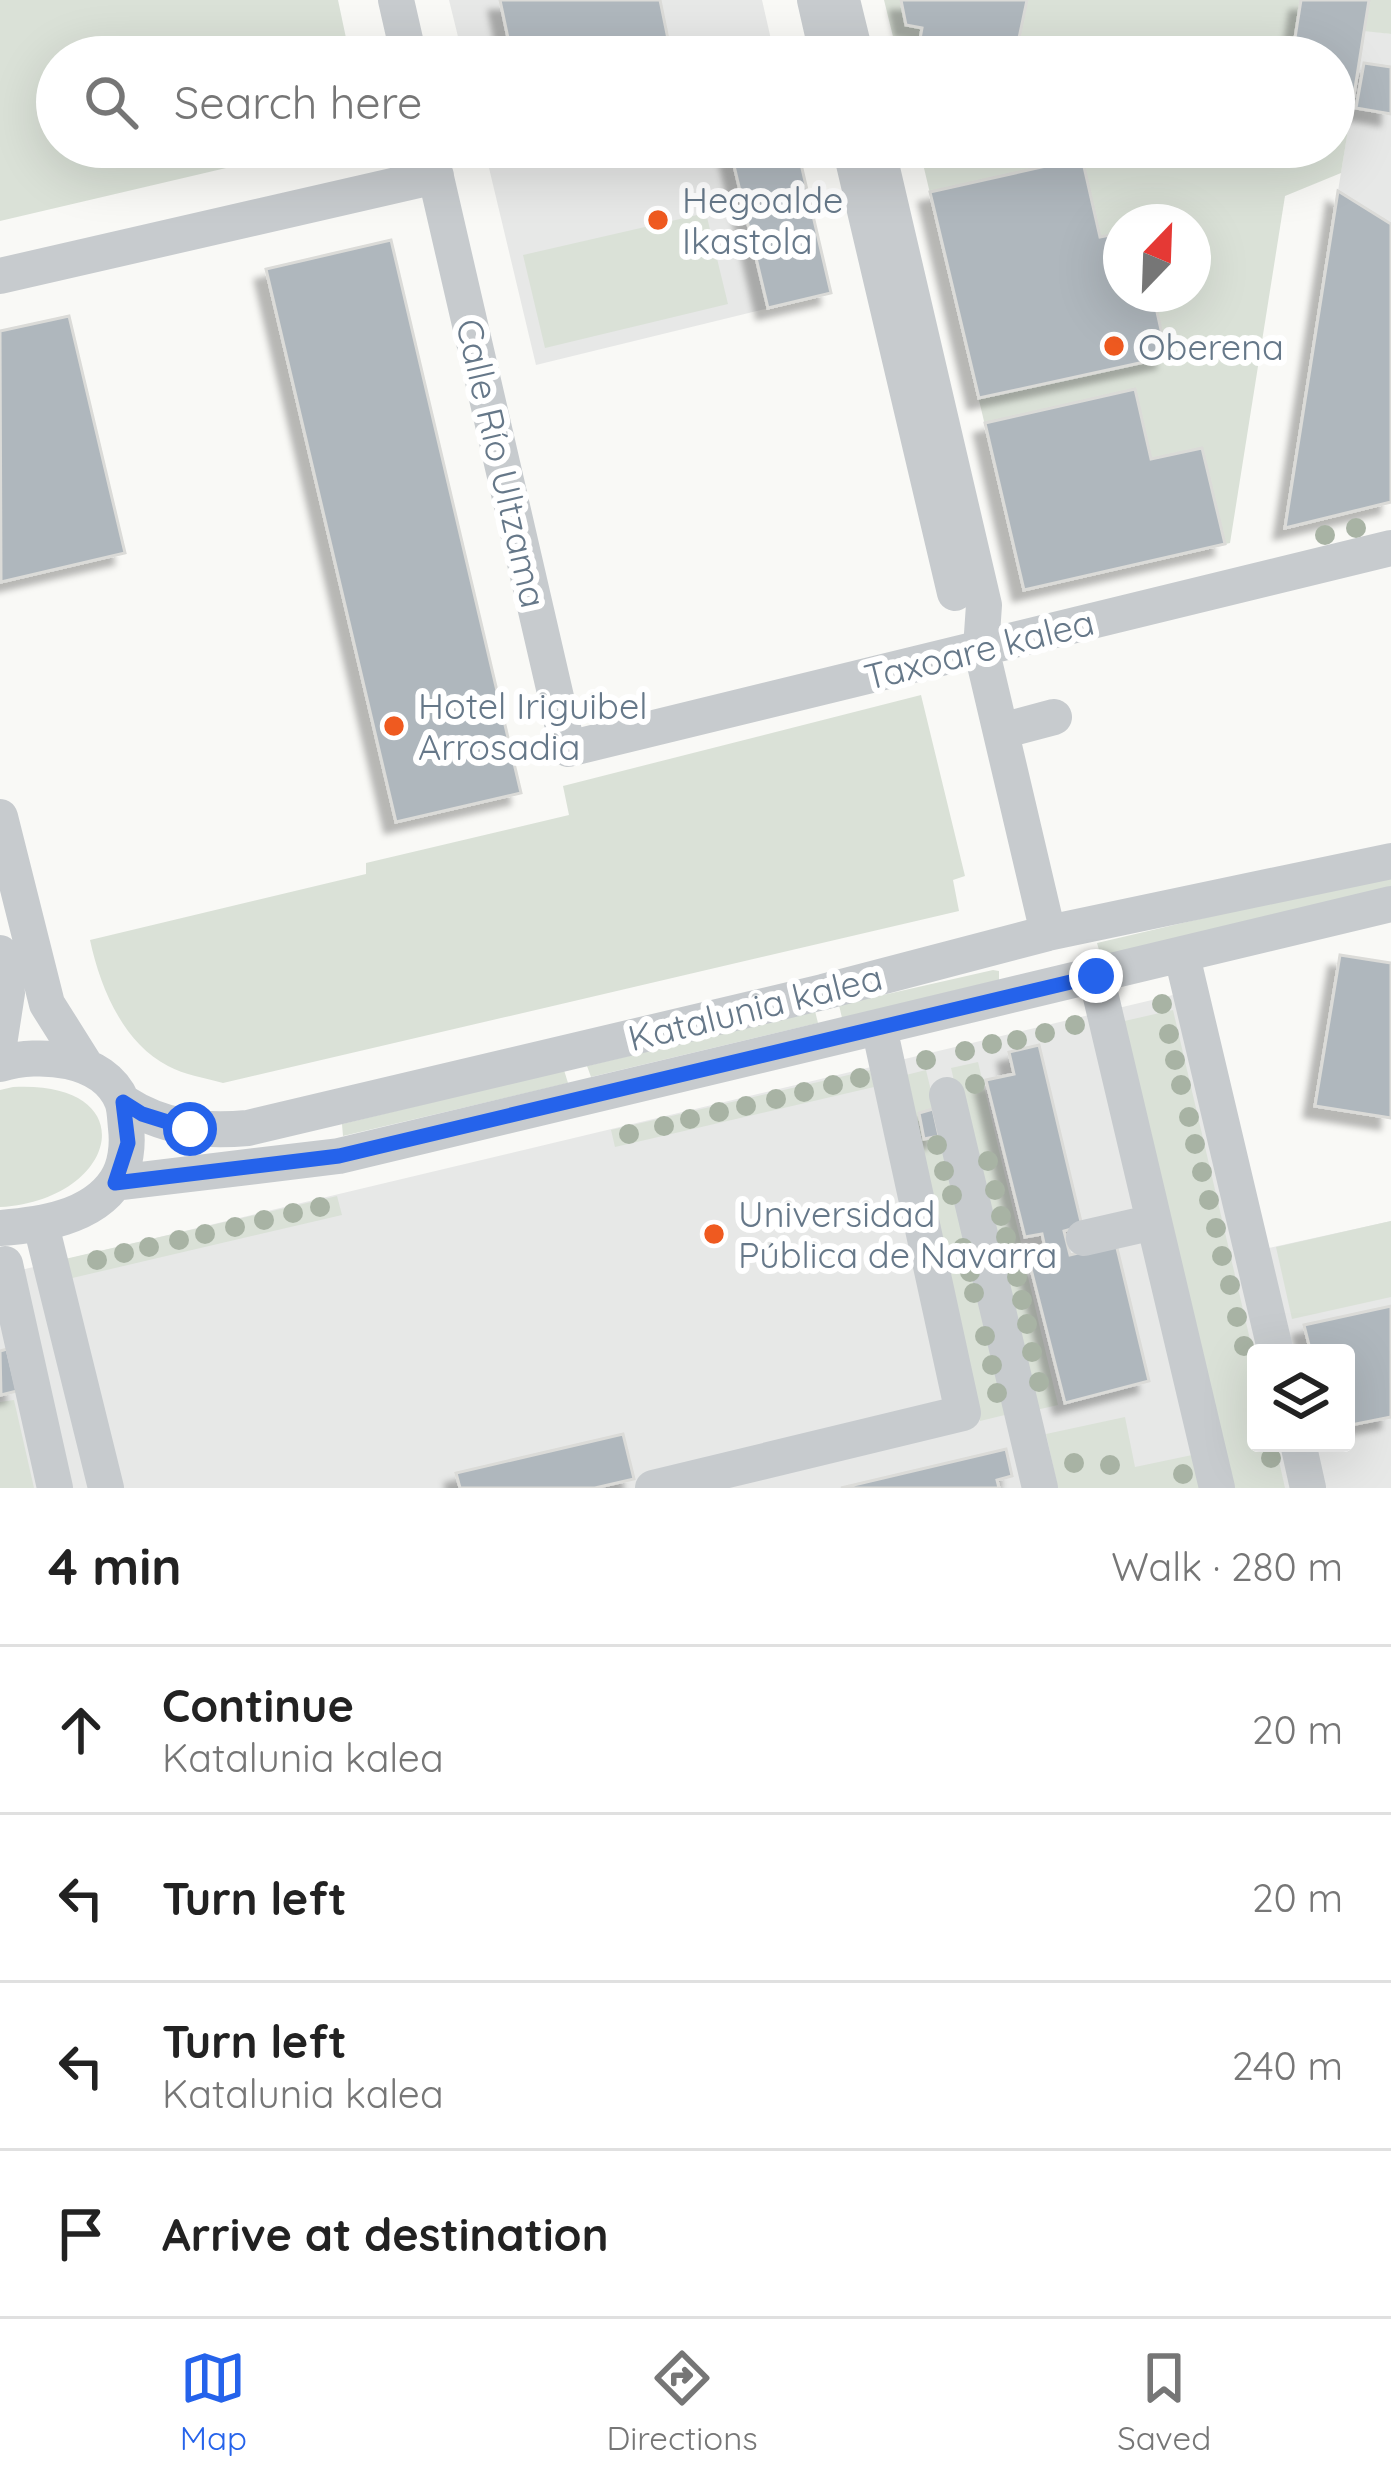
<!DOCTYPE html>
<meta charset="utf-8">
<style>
body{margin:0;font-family:Quicksand,sans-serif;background:#f2f2f2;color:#222}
.controls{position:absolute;right:36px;bottom:36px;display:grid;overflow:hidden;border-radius:12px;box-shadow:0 12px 48px #0002}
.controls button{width:108px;height:108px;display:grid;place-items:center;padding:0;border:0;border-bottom:3px solid #e0e0e0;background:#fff;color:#222;font:60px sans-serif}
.compass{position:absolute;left:1103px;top:204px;width:108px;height:108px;border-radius:50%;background:#fff;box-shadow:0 12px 48px #0002;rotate:23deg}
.stop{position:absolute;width:36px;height:36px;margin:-27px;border:9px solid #2563eb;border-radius:50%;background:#fff}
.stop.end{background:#2563eb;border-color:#fff;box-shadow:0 3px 12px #0008}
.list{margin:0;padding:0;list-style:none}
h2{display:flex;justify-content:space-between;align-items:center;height:156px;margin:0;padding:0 48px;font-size:51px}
h2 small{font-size:39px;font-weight:400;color:#767676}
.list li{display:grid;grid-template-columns:78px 1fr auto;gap:36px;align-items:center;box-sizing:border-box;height:168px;padding:0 48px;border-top:3px solid #e0e0e0}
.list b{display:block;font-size:45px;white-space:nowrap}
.list p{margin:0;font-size:39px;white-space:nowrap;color:#767676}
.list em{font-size:39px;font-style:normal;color:#767676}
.icon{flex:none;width:66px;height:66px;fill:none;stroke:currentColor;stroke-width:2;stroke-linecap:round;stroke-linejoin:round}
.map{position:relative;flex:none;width:1391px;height:1488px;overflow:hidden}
.search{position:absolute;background:#fff;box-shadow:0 12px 48px #0002;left:36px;right:36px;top:36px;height:132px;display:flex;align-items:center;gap:30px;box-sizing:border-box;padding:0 42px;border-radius:66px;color:#767676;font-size:45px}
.sheet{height:828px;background:#fff}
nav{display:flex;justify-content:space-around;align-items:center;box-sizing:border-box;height:168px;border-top:3px solid #e0e0e0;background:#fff;font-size:33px;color:#767676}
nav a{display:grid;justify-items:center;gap:6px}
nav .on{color:#2563eb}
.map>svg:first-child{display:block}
.built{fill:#e7e8e7;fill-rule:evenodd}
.green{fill:#dae1d7;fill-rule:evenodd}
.building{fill:#afb7bd;stroke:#dbdbd8;stroke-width:3;filter:url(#shadow)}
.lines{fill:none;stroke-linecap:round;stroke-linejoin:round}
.minor{stroke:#c7cbce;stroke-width:36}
.tree{fill:#a8b3a4}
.route{stroke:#2563eb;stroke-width:15}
.poi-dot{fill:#ef5a20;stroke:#fff;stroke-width:4.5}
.labels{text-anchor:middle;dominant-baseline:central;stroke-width:12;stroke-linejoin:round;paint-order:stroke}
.poi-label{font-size:36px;fill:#667889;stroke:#fff;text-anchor:start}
.street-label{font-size:36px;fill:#667889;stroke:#fff}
</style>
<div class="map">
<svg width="1391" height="1488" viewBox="0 0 1391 1488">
<defs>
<filter id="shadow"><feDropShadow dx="-11" dy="11" stdDeviation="3" flood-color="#0004"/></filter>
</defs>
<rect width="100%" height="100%" fill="#f9f9f6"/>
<path class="built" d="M 449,0 L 762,0 L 775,57 L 463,57 Z
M 1364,30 L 1391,34 L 1391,224 L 1338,191 Z
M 484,147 L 797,147 L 831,293 L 536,365 Z
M 1198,989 L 1260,1250 L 1391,1221 L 1391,1488 L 0,1488 L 0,1275 ZM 1256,1353 L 1346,1353 L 1346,1443 L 1256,1443 Z"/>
<path class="green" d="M 0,0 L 338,0 L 350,57 L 57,57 L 57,147 L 316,147 L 0,221 Z
M 884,0 L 1391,0 L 1391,34 L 1364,31 L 1341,173 L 1285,196 L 1230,543 L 1024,590 L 919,147 L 1334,147 L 1334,57 L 898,57 ZM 1121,222 L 1193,222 L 1193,294 L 1121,294 Z
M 706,213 L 728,304 L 545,348 L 523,255 Z
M 921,695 L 965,876 L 953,880 L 959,911 L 223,1083 C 206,1078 184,1075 168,1066 C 123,1043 100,987 90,940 L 366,874 L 366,863 L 569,815 L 563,786 Z
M 1391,874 L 1391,890 L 1101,957 L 1097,943 Z
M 993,970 L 999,971 L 999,980 L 842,1018 L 839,1005 Z
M 1173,1010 L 1256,1365 L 1256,1443 L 1275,1443 L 1285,1488 L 1230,1488 L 1120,1022 Z
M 815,1011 L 818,1023 L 591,1077 L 587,1066 Z
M 978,1062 L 1022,1247 L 995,1253 L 951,1068 Z
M 564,1070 L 568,1083 L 343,1136 L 342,1124 Z
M 870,1070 L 874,1087 L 615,1147 L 611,1130 Z
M 926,1070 L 1009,1414 L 980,1421 L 898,1077 Z
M 13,1087 C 146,1080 120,1200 0,1207 L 0,1090 Z
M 337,1196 L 342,1215 L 68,1279 L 65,1259 Z
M 1391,1221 L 1391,1297 L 1292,1319 L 1276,1247 Z
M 1025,1264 L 1058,1405 L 1036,1410 L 1002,1269 Z
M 14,1400 L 34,1488 L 0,1488 L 0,1402 Z
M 1125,1417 L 1135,1467 L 1197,1454 L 1205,1488 L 1058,1488 L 1046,1434 Z"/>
<path class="building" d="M 500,0 L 660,0 L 668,39 L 583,57 L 512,57 Z
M 901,0 L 1027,0 L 1015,57 L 917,56 L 922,28 L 906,25 Z
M 1301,0 L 1369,0 L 1350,120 L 1334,117 L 1334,57 L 1292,57 Z
M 1364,63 L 1391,67 L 1391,114 L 1356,108 Z
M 759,147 L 797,147 L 831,293 L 768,308 L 731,153 Z
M 1082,158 L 1100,237 L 1121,233 L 1121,294 L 1153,294 L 1167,357 L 979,398 L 930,192 Z
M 1338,191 L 1391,224 L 1391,502 L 1285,528 Z
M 391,240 L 521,793 L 396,822 L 266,269 Z
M 69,316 L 125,553 L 1,582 L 0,331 Z
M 1135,389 L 1151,459 L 1202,448 L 1225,544 L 1024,590 L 985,423 Z
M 1340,955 L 1391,963 L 1391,1118 L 1315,1106 Z
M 1039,1045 L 1082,1226 L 1064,1231 L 1070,1255 L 1116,1244 L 1149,1381 L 1065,1403 L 1030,1265 L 1048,1261 L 1042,1234 L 1025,1237 L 986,1080 L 1014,1074 L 1009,1052 Z
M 933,1109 L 939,1136 L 924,1139 L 919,1113 Z
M 1391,1306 L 1391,1417 L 1346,1426 L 1346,1353 L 1311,1353 L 1304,1325 Z
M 7,1349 L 17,1391 L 1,1395 L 0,1351 Z
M 623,1434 L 634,1479 L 595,1488 L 460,1488 L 456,1473 Z
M 1006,1449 L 1012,1476 L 997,1480 L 999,1488 L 841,1488 Z"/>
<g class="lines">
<path class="minor" d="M 396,0 L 409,57
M 815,0 L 828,57
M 842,0 L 856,57
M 429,147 L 568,749 L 1391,548
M 850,147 L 955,593
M 877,147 L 984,605 L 981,648 L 1048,933
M 0,276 L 436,176
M 1001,731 L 1054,717
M 0,817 L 47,1004 L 86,1066
M 0,953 L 7,993 L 0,1038
M 1182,956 L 1276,1353
M 1096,976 L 1217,1488
M 0,1064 C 39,1052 104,1057 122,1101 C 125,1108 125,1119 126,1128 C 128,1145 126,1166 116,1181 C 92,1218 39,1225 0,1228
M 947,1095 L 1040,1488
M 123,1102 C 163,1128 202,1132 248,1128 L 823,992 L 1048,933 L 1391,861
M 115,1183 L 339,1156 L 1391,904
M 41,1225 L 106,1488
M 1084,1238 L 1154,1222
M 5,1264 L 55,1488
M 1298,1443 L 1308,1488
M 653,1488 L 963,1413 L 879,1027"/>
</g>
<g class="tree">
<circle cx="1356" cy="528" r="10"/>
<circle cx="1325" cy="535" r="10"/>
<circle cx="1162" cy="1004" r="10"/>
<circle cx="1075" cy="1025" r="10"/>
<circle cx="1045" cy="1033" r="10"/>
<circle cx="1169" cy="1034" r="10"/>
<circle cx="1017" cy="1040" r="10"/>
<circle cx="992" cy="1044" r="10"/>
<circle cx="965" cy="1051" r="10"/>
<circle cx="926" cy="1060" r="10"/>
<circle cx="1175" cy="1060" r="10"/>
<circle cx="860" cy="1078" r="10"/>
<circle cx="975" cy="1084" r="10"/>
<circle cx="833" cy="1085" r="10"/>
<circle cx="1181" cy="1085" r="10"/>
<circle cx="804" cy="1092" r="10"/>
<circle cx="776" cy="1099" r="10"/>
<circle cx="746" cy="1106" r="10"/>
<circle cx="719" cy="1112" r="10"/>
<circle cx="1189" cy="1117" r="10"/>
<circle cx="690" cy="1119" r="10"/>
<circle cx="664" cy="1126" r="10"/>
<circle cx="629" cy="1134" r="10"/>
<circle cx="1195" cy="1144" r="10"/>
<circle cx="937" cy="1145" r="10"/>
<circle cx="988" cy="1161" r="10"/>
<circle cx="944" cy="1171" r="10"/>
<circle cx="1202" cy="1172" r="10"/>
<circle cx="995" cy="1190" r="10"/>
<circle cx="952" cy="1195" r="10"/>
<circle cx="1209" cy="1200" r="10"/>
<circle cx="320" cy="1207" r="10"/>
<circle cx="293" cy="1213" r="10"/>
<circle cx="1001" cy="1216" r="10"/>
<circle cx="264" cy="1220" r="10"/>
<circle cx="235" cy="1227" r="10"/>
<circle cx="1216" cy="1228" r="10"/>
<circle cx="205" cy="1234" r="10"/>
<circle cx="1006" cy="1237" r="10"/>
<circle cx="179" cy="1240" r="10"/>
<circle cx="149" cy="1247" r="10"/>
<circle cx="963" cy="1248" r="10"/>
<circle cx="124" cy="1253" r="10"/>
<circle cx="1222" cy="1256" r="10"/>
<circle cx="97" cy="1260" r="10"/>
<circle cx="970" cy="1272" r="10"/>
<circle cx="1017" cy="1277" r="10"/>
<circle cx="1230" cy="1285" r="10"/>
<circle cx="974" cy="1293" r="10"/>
<circle cx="1022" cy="1300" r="10"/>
<circle cx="1237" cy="1317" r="10"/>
<circle cx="1027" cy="1324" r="10"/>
<circle cx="985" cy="1336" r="10"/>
<circle cx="1244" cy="1346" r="10"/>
<circle cx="1032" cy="1352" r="10"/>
<circle cx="992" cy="1365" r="10"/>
<circle cx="1039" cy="1382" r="10"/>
<circle cx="997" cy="1393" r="10"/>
<circle cx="1271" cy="1458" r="10"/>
<circle cx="1074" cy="1463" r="10"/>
<circle cx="1110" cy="1465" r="10"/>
<circle cx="1183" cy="1474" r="10"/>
</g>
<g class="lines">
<path class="route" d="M 190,1129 L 142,1114 L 123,1102 L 128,1143 L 115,1183 L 339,1156 L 1096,976"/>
</g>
<g class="poi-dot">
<circle cx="658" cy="220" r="12"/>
<circle cx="1114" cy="346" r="12"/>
<circle cx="394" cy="726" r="12"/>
<circle cx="714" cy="1234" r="12"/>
</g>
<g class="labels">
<g class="poi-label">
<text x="682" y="199">Hegoalde<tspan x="682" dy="41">Ikastola</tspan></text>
<text x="1138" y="346">Oberena</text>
<text x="418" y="705">Hotel Iriguibel<tspan x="418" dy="41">Arrosadia</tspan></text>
<text x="738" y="1213">Universidad<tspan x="738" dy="41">Pública de Navarra</tspan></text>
</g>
<g class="street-label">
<text transform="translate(502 463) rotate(77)">Calle Río Ultzama</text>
<text transform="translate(979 649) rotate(-14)">Taxoare kalea</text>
<text transform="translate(755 1007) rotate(-14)">Katalunia kalea</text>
</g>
</g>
</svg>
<div class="controls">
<button><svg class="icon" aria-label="layers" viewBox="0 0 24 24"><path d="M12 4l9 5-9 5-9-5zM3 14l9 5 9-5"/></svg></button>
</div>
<svg class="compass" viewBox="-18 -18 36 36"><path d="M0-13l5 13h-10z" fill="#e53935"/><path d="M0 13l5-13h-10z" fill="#767676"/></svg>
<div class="stop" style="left:190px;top:1129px"></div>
<div class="stop end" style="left:1096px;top:976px"></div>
<div class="search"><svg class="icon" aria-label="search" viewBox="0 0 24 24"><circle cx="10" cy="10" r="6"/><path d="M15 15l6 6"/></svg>Search here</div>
</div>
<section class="sheet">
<h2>4 min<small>Walk · 280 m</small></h2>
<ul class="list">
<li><svg class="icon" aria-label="ahead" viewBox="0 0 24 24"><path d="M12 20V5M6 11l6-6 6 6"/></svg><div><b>Continue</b><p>Katalunia kalea</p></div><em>20 m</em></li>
<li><svg class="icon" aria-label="left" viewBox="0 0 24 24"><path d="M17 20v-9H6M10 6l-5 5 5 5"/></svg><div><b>Turn left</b></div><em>20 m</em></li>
<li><svg class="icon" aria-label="left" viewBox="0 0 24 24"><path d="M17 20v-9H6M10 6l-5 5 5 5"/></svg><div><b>Turn left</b><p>Katalunia kalea</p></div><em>240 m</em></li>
<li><svg class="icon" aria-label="arrive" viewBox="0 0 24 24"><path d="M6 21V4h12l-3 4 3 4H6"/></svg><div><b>Arrive at destination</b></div></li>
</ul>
</section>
<nav>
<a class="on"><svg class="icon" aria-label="map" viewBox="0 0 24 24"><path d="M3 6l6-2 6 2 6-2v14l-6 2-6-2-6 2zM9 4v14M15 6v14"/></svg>Map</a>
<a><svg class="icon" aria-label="directions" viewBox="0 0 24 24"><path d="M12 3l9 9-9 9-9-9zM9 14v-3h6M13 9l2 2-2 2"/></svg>Directions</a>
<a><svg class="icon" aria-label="saved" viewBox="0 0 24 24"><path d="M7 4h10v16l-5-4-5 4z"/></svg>Saved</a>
</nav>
